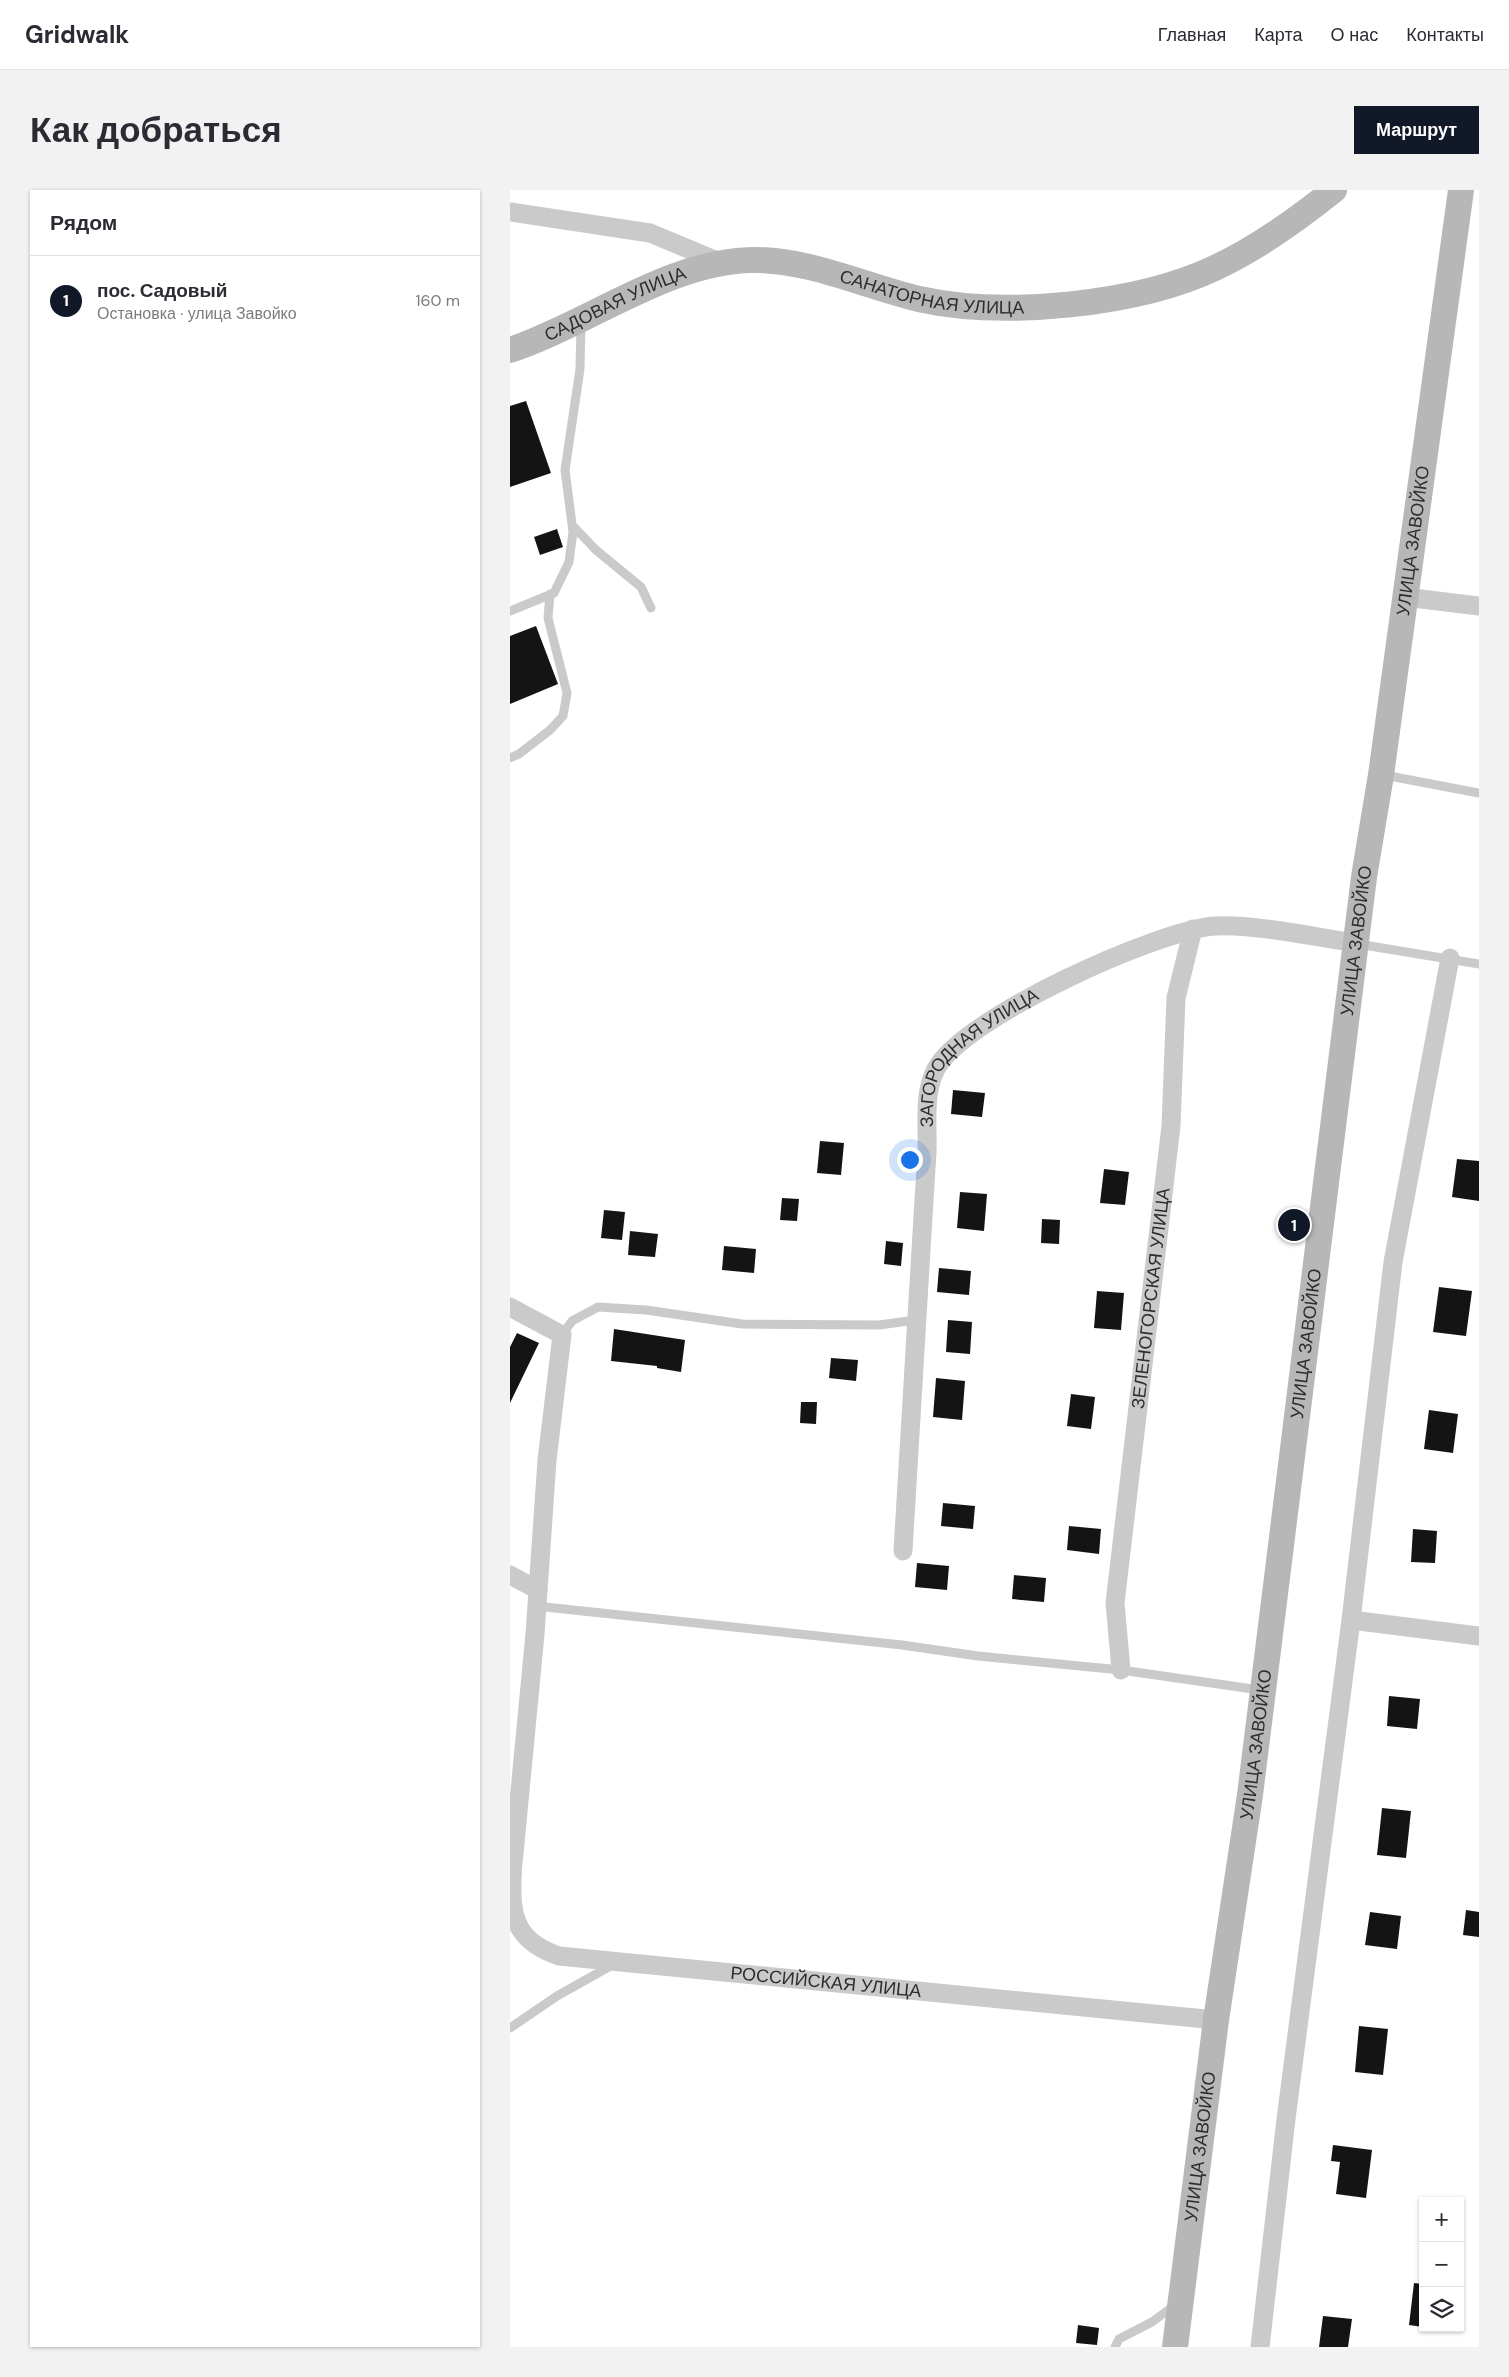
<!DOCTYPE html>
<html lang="ru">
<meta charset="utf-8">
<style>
body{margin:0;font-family:"DM Sans",sans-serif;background:#f2f2f3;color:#2b2b33}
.controls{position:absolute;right:15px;bottom:15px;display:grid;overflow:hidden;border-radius:0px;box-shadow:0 1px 4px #0004}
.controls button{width:45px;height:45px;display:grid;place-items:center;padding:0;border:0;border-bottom:1px solid #e1e1e2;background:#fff;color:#2b2b33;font:25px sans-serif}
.you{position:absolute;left:399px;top:969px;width:18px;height:18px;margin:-12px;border:4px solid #fff;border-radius:50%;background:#1a73e8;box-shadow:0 0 0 8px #1a73e833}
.badge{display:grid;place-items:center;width:32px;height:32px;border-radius:50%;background:#111827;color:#fff;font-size:16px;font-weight:700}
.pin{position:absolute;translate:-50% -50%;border:2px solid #fff;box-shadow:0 1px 5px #0006}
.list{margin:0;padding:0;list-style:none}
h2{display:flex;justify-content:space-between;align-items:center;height:65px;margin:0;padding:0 20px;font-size:21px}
h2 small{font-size:16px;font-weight:400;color:#7c7c81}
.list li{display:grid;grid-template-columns:32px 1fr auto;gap:15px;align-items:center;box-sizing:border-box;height:90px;padding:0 20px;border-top:1px solid #e1e1e2}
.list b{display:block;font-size:19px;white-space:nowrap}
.list p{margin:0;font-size:16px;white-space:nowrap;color:#7c7c81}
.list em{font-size:16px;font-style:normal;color:#7c7c81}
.icon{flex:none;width:28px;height:28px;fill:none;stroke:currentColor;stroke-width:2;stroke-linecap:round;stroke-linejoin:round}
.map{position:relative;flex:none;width:969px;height:2157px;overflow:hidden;border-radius:0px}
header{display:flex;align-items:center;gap:30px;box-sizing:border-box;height:70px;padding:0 25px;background:#fff;border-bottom:1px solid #e1e1e2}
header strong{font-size:24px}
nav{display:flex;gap:28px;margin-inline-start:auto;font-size:18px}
.intro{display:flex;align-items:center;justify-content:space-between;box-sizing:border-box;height:120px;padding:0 30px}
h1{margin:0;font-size:35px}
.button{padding:12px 22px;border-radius:0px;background:#111827;color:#fff;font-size:18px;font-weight:700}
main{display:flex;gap:30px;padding:0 30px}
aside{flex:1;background:#fff;border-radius:0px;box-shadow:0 1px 4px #0004}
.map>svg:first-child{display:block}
.building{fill:#141414}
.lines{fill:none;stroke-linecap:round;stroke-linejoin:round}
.lane{stroke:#cacaca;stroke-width:9}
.street{stroke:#cacaca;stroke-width:19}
.secondary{stroke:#b7b7b7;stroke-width:26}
.labels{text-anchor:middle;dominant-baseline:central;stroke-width:5;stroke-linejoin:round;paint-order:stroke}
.street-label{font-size:18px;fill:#2d2d2d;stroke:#fff}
</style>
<header>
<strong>Gridwalk</strong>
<nav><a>Главная</a><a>Карта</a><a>О нас</a><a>Контакты</a></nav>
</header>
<div class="intro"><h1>Как добраться</h1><a class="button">Маршрут</a></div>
<main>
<aside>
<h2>Рядом<small></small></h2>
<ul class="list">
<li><span class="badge">1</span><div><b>пос. Садовый</b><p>Остановка · улица Завойко</p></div><em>160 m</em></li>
</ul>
</aside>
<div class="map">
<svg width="969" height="2157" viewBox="0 0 969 2157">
<rect width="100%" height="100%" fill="#fff"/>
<path class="building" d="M 16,211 L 41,283 L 0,297 L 0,216 Z
M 47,339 L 53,357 L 30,365 L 24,347 Z
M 26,436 L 48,494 L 0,514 L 0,446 Z
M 443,900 L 475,903 L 472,927 L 441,924 Z
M 310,951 L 334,953 L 331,985 L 307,983 Z
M 947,969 L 969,971 L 969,1011 L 942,1007 Z
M 594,979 L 619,982 L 615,1015 L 590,1013 Z
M 450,1002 L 477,1004 L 474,1041 L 447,1038 Z
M 272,1008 L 289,1009 L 287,1031 L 270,1030 Z
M 94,1020 L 115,1022 L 112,1050 L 91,1048 Z
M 532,1029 L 550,1030 L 549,1054 L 531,1053 Z
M 120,1041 L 148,1044 L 145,1067 L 118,1065 Z
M 376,1051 L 393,1053 L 391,1076 L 374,1074 Z
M 214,1056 L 246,1059 L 244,1083 L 212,1080 Z
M 429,1078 L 461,1081 L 459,1105 L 427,1102 Z
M 929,1097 L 962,1101 L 956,1146 L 923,1142 Z
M 587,1101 L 614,1103 L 611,1140 L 584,1138 Z
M 438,1130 L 462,1132 L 460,1164 L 436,1162 Z
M 104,1139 L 175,1150 L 171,1182 L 147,1178 L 147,1176 L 101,1171 Z
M 7,1143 L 29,1153 L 0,1213 L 0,1157 Z
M 321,1168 L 348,1170 L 346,1191 L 319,1188 Z
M 426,1188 L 455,1191 L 452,1230 L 423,1227 Z
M 561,1204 L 585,1207 L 581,1239 L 557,1236 Z
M 291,1212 L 307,1212 L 306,1234 L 290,1233 Z
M 919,1220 L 948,1224 L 943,1263 L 914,1259 Z
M 433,1313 L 465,1316 L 463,1339 L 431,1336 Z
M 559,1336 L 591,1339 L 589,1364 L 557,1360 Z
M 903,1339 L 927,1341 L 925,1373 L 901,1372 Z
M 407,1373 L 439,1376 L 437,1400 L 405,1397 Z
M 504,1385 L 536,1388 L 534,1412 L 502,1409 Z
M 879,1506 L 910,1509 L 907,1539 L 877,1536 Z
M 872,1618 L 901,1621 L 896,1668 L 867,1665 Z
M 956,1720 L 969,1722 L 969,1747 L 953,1745 Z
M 860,1722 L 891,1726 L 887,1759 L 855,1755 Z
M 849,1836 L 878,1839 L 873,1885 L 845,1882 Z
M 823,1955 L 862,1960 L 856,2008 L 826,2004 L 830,1972 L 821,1971 Z
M 904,2093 L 913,2094 L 913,2137 L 899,2135 Z
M 813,2126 L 842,2129 L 838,2157 L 809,2157 Z
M 568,2135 L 589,2138 L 587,2155 L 566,2153 Z"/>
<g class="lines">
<path class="lane" d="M 62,335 L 86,360 L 131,397 L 141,418
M 0,421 L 44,403 L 59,372 L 63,342 L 55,280 L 70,179 L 71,133
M 0,568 L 9,564 L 40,540 L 53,526 L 57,503 L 38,428 L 40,404
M 874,585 L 969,603
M 848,754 L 969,774
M 52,1145 L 62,1131 L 88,1117 L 136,1120 L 232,1134 L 369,1135 L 406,1130
M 28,1411 L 35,1417 L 392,1455 L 468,1466 L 611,1480 L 750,1500
M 0,1838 L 47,1806 L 104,1774
M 605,2157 L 609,2149 L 642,2132 L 665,2115"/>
<g class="street">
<path d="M 0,22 L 140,43 L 212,73"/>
<path d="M 895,407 L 969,416"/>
<path d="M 0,1117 L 52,1145 L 37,1270 L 25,1444 L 3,1674"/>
<path id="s1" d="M 393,1361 C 399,1244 408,1127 414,1010 C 415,994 416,979 417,963 C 418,936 413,903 426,879 C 453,828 647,740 705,736 C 746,734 804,747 846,753"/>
<path d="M 0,1385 L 28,1400"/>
<path d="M 841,1430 L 969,1446"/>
<path id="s2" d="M 611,1480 L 605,1413 L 661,936 L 666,808 L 683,739"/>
<path id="s3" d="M 0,1666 C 4,1674 2,1683 2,1692 C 0,1732 11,1753 49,1766 L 706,1830"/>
<path d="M 750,2157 L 776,1929 L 841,1430 L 883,1072 L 940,768"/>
</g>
<g class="secondary">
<path id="s4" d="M 0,160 C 78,134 159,71 242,70 C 299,69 354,96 409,109 C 494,128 628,115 707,77 C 749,57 788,29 824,0"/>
<path id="s5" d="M 665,2157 L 706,1830 L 740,1605 L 854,687 L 871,585 L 951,0"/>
</g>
</g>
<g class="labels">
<g class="street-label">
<text stroke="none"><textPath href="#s4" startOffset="444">САНАТОРНАЯ УЛИЦА</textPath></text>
<text stroke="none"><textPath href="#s4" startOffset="115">САДОВАЯ УЛИЦА</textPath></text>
<text stroke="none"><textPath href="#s5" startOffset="1822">УЛИЦА ЗАВОЙКО</textPath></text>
<text stroke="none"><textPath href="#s5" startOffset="1418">УЛИЦА ЗАВОЙКО</textPath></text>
<text stroke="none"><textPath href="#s1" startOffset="518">ЗАГОРОДНАЯ УЛИЦА</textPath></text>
<text stroke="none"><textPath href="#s2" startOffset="374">ЗЕЛЕНОГОРСКАЯ УЛИЦА</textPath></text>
<text stroke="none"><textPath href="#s5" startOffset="1012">УЛИЦА ЗАВОЙКО</textPath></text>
<text stroke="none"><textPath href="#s5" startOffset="608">УЛИЦА ЗАВОЙКО</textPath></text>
<text stroke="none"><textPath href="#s3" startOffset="391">РОССИЙСКАЯ УЛИЦА</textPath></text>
<text stroke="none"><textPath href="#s5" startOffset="202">УЛИЦА ЗАВОЙКО</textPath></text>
</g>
</g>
</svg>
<div class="controls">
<button>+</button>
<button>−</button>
<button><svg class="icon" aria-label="layers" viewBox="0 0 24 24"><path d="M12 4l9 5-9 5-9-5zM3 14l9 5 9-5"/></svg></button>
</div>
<div class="you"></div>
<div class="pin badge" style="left:784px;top:1035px">1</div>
</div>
</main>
